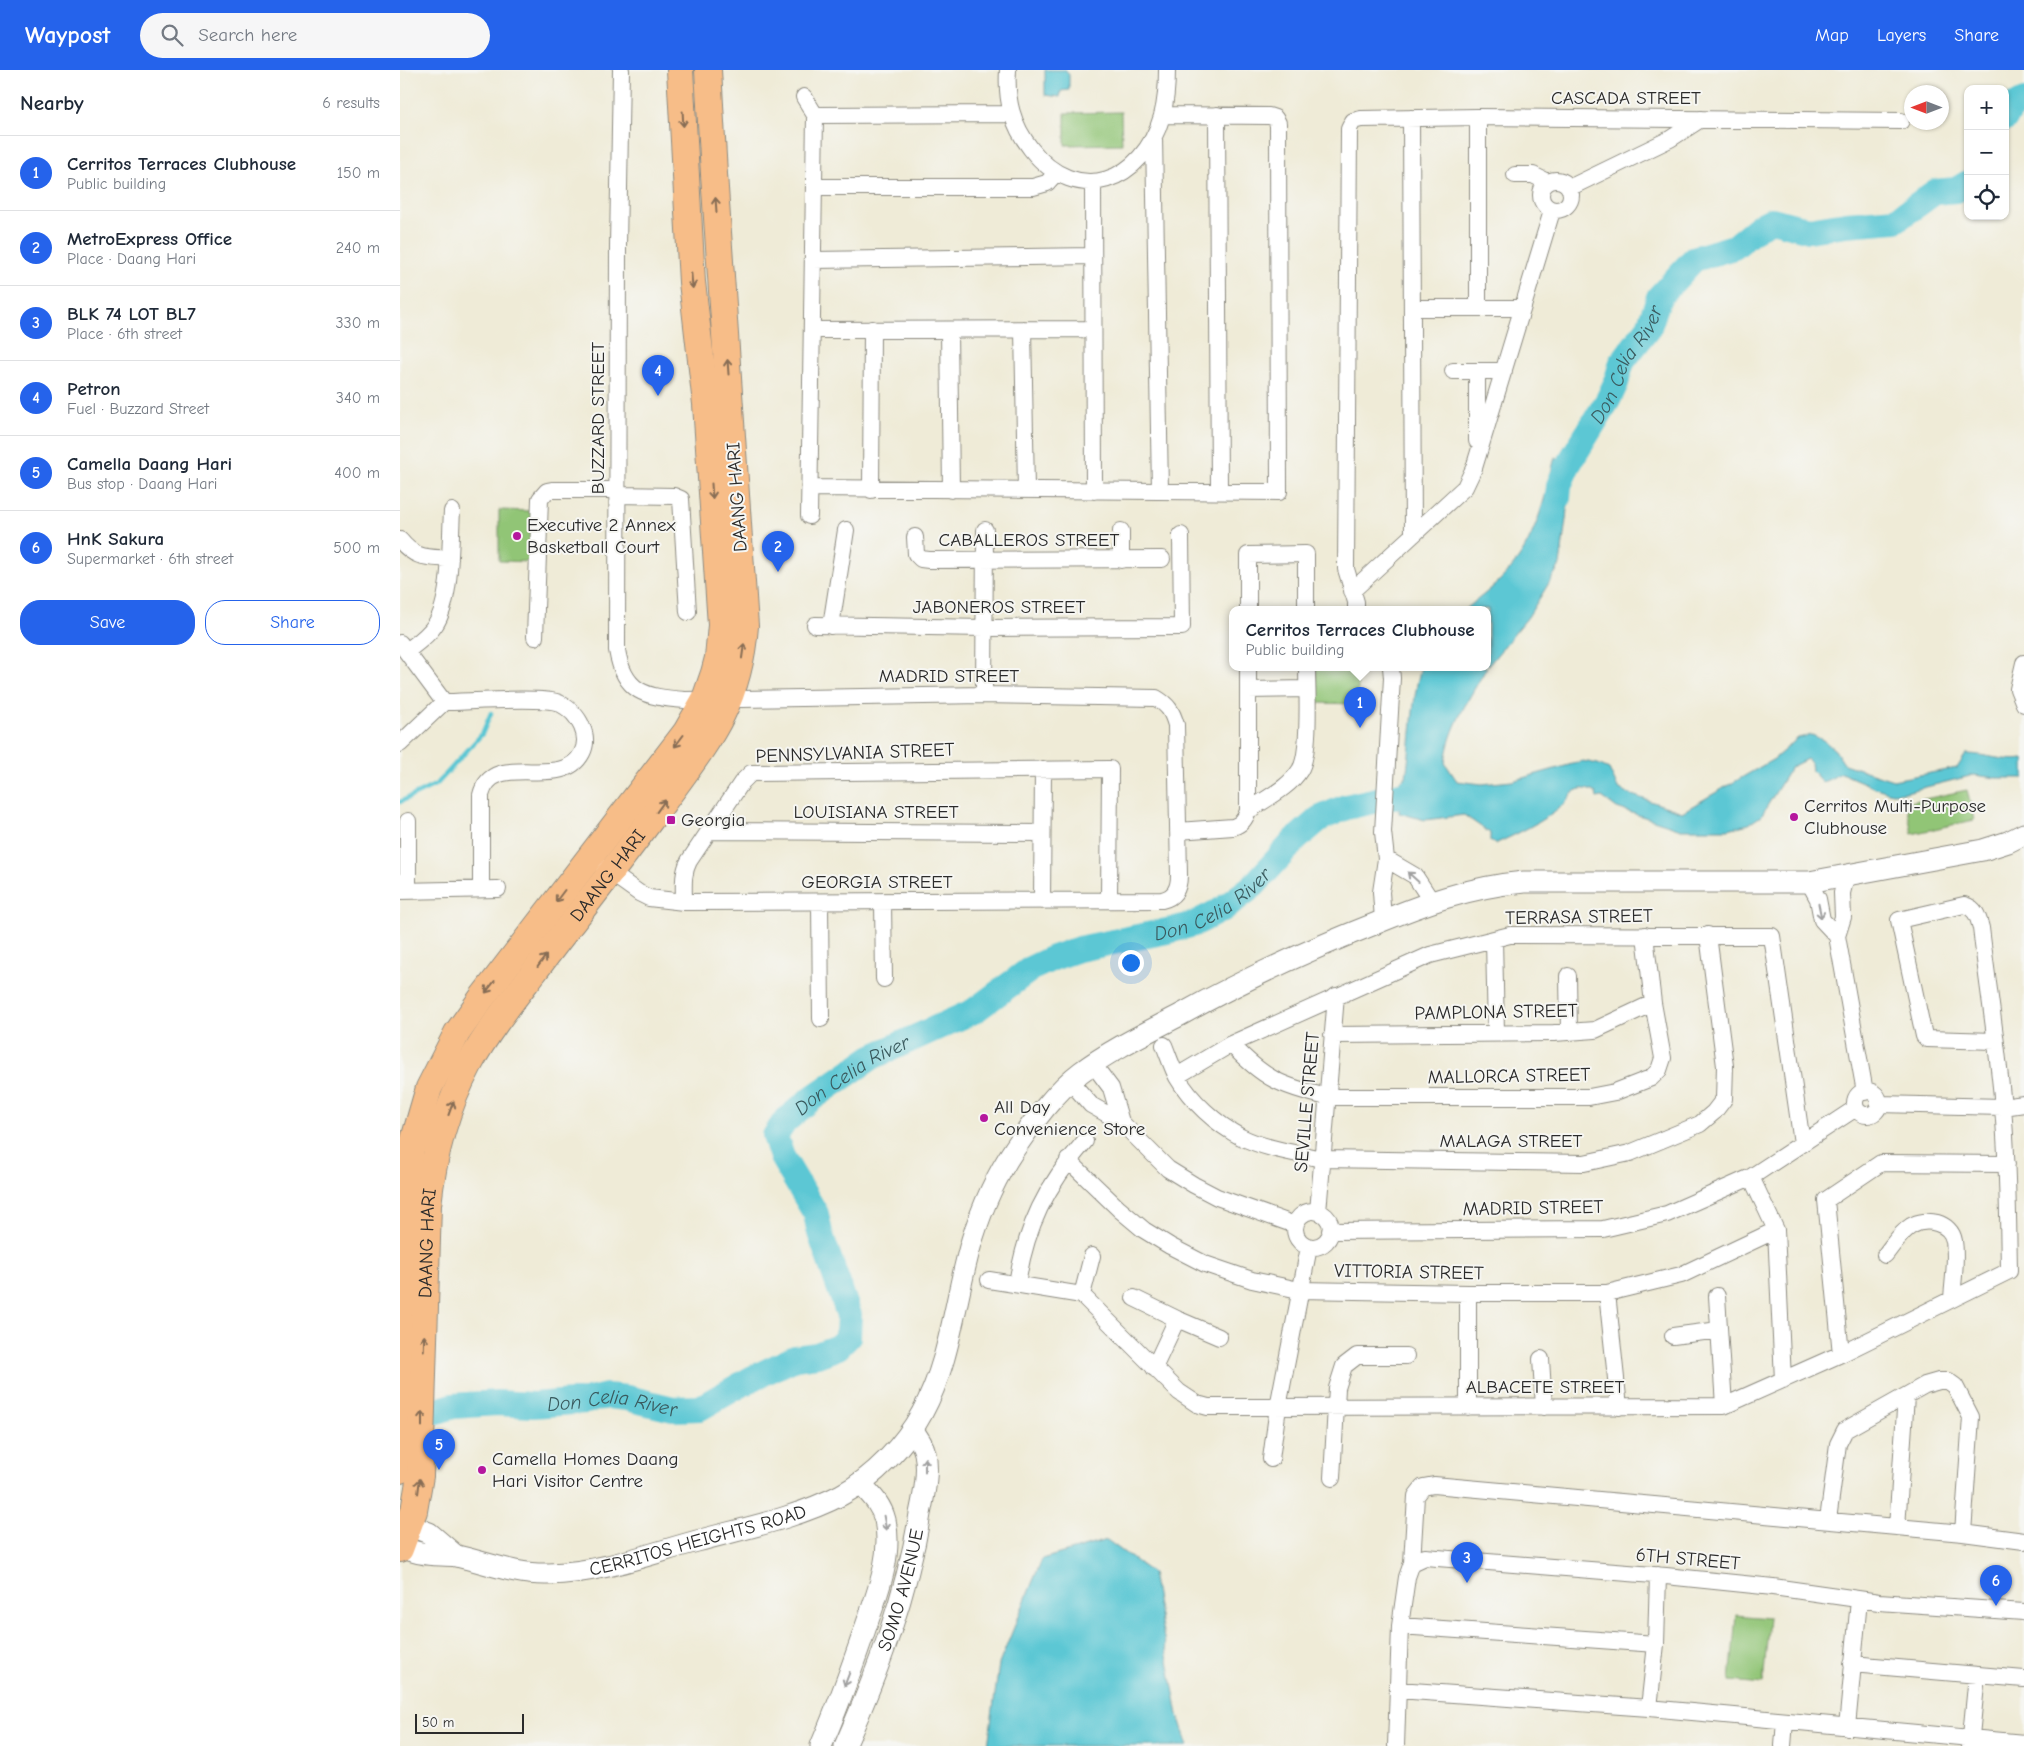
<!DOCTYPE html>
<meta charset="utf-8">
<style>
body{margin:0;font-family:"Comic Neue",sans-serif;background:#f6f6f7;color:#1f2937}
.controls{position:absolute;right:15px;top:15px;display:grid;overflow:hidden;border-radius:10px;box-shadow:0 1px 4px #0004}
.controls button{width:45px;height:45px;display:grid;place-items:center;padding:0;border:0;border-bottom:1px solid #e0e1e3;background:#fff;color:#1f2937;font:25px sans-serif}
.compass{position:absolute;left:1504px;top:15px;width:45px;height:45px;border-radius:50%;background:#fff;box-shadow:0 1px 4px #0004;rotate:270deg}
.scale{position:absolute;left:15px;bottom:12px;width:109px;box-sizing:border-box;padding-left:5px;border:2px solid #2b2b2b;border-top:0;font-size:14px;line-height:18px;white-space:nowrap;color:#2b2b2b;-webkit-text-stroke:4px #f6f6f2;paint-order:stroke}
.you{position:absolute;left:730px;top:892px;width:18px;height:18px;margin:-12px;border:4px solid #fff;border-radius:50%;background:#1a73e8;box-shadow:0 0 0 8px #1a73e833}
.badge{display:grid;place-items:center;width:32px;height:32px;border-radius:50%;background:#2563eb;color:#fff;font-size:16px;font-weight:700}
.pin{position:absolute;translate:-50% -41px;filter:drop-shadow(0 1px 2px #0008)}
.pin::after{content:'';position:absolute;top:26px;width:18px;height:15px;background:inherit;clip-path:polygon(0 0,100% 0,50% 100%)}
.popup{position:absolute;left:829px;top:536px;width:262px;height:65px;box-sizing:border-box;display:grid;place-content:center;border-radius:10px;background:#fff;filter:drop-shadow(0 1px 4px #0005);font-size:16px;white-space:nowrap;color:#747a83}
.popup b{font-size:19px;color:#1f2937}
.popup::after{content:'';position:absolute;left:50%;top:100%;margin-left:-10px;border:10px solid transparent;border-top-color:#fff}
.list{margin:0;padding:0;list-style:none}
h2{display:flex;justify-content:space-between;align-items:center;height:65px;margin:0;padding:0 20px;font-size:21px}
h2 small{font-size:16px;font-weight:400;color:#747a83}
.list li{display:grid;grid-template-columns:32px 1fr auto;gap:15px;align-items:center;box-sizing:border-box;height:75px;padding:0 20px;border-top:1px solid #e0e1e3}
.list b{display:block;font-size:19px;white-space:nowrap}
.list p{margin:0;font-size:16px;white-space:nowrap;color:#747a83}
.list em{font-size:16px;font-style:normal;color:#747a83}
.actions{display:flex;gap:10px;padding:15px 20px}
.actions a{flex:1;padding:11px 0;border:1px solid #2563eb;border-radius:20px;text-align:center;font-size:18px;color:#2563eb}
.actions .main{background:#2563eb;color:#fff}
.icon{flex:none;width:28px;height:28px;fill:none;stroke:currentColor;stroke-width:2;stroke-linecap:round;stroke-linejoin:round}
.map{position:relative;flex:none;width:1624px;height:1676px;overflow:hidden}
header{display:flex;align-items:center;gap:30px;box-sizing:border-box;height:70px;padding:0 25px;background:#2563eb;color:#fff}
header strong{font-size:24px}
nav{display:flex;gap:28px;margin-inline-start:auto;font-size:18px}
.search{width:350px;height:45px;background:#f6f6f7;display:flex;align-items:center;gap:12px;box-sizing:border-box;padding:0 18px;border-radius:28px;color:#747a83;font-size:19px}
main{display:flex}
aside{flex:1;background:#fff}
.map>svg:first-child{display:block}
.green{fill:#91c576;stroke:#5e7850}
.water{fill:#5cc7d4;stroke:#447980}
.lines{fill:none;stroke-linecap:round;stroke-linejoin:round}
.stream{stroke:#5cc7d4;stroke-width:4.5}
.river{stroke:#5cc7d4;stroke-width:26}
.minor-casing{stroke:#8d8b81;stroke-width:18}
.tertiary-casing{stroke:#8d8b81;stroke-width:23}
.primary-casing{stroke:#8d8b81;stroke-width:28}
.minor{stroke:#fff;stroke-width:16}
.tertiary{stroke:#fff;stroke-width:21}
.primary{stroke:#f7bd88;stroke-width:26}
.oneway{stroke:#876d55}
.oneway2{stroke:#a0a0a0}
.poi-dot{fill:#b5179e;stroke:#f6f6f2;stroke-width:2}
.labels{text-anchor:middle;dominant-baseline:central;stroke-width:4;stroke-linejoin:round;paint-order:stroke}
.street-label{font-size:19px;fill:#2b2b2b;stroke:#f6f6f2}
.poi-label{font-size:19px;fill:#2b2b2b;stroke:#f6f6f2;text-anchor:start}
.water-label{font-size:20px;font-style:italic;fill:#3a5a5e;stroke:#f6f6f2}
</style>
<header>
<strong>Waypost</strong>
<div class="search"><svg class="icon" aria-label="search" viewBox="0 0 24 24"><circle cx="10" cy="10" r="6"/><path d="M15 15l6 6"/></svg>Search here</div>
<nav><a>Map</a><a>Layers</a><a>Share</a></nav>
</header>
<main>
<aside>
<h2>Nearby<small>6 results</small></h2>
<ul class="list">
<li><span class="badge">1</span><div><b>Cerritos Terraces Clubhouse</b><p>Public building</p></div><em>150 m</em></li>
<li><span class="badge">2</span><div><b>MetroExpress Office</b><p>Place · Daang Hari</p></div><em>240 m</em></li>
<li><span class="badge">3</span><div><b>BLK 74 LOT BL7</b><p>Place · 6th street</p></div><em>330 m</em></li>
<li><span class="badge">4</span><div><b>Petron</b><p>Fuel · Buzzard Street</p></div><em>340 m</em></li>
<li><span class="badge">5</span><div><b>Camella Daang Hari</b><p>Bus stop · Daang Hari</p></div><em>400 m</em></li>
<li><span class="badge">6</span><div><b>HnK Sakura</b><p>Supermarket · 6th street</p></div><em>500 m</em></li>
</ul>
<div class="actions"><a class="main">Save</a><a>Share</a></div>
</aside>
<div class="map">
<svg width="1624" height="1676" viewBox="0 0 1624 1676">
<rect width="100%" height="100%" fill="#f6f6f2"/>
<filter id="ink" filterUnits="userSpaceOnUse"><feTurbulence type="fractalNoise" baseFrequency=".02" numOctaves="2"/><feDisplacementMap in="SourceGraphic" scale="10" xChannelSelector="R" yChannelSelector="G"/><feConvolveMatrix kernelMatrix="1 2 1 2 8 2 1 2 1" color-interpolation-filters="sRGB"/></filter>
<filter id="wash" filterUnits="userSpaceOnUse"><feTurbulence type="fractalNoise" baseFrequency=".0096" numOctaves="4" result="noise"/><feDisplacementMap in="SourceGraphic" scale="20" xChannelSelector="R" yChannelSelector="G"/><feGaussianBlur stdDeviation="1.12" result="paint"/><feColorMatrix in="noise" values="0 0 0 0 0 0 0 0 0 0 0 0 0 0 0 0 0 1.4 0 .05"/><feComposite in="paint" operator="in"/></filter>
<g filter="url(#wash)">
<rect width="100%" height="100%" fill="#efebd7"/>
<path class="green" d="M 721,42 L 722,74 L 665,75 L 665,43 Z
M 99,440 L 135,441 L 133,492 L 99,491 Z
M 916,597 L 958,597 L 958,634 L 915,633 Z
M 1567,720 L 1574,750 L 1512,764 L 1506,733 Z
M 1336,1545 L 1369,1548 L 1363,1614 L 1330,1611 Z"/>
<path class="water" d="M 645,0 L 666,0 L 669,5 L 669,20 L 661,21 L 660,27 L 645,25 Z
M 1155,387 L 1168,395 L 1168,434 L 1160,495 L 1128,547 L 1088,596 L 1088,539 L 1066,539 C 1079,528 1093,518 1104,506 C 1136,473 1144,430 1155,387 Z
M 1021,597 L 1087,597 C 1070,628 1049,657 1045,693 L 1057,711 L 1082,714 L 1112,711 L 1183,691 L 1198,694 L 1209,699 L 1218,718 L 1229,724 L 1282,742 L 1374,689 L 1398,668 L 1412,665 L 1423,670 L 1435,680 L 1444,694 L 1493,710 L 1557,698 L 1566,684 C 1587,684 1602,692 1624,689 L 1624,708 L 1596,708 L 1574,705 L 1506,722 L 1492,723 L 1476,718 L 1441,703 C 1434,706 1430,710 1422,712 L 1412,701 L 1411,693 L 1407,689 L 1391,697 L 1361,746 L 1349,754 L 1328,759 L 1281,759 L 1217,738 L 1202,727 L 1197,728 L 1196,723 C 1190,720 1184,717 1177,720 C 1170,723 1169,730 1164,734 C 1144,751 1119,763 1095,774 L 1090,771 L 1090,763 L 1064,745 L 1025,750 L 999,743 L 1000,711 L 1006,707 C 1012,670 1011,633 1021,597 Z
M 707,1470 L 752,1503 L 778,1645 L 788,1676 L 588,1676 L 599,1594 L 642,1489 Z"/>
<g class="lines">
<path class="stream" d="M 0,732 L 37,714 L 82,664 L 91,643"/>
<g class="river">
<path d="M 1605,49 L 1611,38 L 1624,31"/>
<path id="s1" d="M 1158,428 L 1159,415 L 1168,395 L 1208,330 L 1216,313 L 1222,292 L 1249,257 L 1259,227 L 1294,189 L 1334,177 L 1358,157 L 1372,150 L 1409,160 L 1446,154 L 1496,150 L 1535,122 L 1556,120 L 1568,113"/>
<path id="s2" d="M 0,1353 L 53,1336 L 97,1333 L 133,1335 L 186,1331 L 207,1326 L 227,1328 L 273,1339 L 300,1338 L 351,1309 L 395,1288 L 417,1285 L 438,1277 L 448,1267 L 449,1245 L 420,1163 L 416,1144 L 382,1087 L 375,1066 L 385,1051 L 411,1029 L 472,987 L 574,941 L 632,898 L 653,888 L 679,879 L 772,860 L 794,854 L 823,839 L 853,816 L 895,770 L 919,749 L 946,737 L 1028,719 L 1034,720"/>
</g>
</g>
</g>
<g filter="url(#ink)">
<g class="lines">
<g class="minor-casing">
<path id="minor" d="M 608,0 C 606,30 612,55 631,79 C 677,138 743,112 762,46 C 766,31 767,15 767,0
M 404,27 L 415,45 L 409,446
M 415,45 L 611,44
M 817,45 L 819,421
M 1078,47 L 1078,238
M 1011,48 L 1013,465
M 754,66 L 760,421
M 1115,105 L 1133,105 L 1147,112
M1141 125a15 15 0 1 1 30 0a15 15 0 1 1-30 0Z
M 693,113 L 694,421
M 414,117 L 633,117 L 647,113 L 656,103
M 1169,118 L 1270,69 L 1301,49
M 413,190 L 693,186
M 1012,238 L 1122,238
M 623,259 L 626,420
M 412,260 L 692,259
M 549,260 L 551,420
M 1053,301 L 1104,301
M 1077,301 L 1077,371
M 410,418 L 879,422 L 878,53 L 875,48 L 869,46 L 762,45
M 471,420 L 472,259
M 218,425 L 274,426 L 281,429 L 288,542
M 515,467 L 516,484 L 521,489 L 529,490 L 762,489
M 0,470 C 15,489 27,487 50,489
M 721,490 L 721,461
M 952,521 L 1065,417 L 1074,398 L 1152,141
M 848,539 L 848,485 L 906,484 L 906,539
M 956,539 L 956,532 L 946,499 L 949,59 L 953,51 L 961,49 L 1078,47 L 1501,51
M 415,555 L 585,558 L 782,557 L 781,465
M 431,556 L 446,460
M 135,567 L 140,429 L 147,421 L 152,420 L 218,420
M 0,573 L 44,632
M 7,581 C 16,574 28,566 35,555 C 52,530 50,471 52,441
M 1624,593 L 1618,619 L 1624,634
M 848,620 L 907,619
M 584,625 L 585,460
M 44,632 C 65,632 144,626 159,633 C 169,638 178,647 182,657 C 186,666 186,675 182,683 C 161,723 93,678 81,725 L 81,818
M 0,674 L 44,632
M 848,741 C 865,729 889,718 900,700 C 911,683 907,619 907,597
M 8,751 L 8,820
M 309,761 L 642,763
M 778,761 L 833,757 C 842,754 845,749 848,741 L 848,597
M 986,789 L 1015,806 L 1032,832
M 204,798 L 239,823 L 249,828 L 284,832 L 762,830 C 775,827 779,818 779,805 L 776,655 C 772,641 768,635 756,628 L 584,625 L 285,630 C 245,627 224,623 217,580 L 218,176 L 221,0
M 1446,807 L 1442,823 L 1443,847 L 1437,866 L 1465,1022
M 1409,812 L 1418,829 L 1422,850 L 1437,866
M 0,821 L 98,819
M 642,831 L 643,699
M 284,832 C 284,818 282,804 289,791 L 342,712 L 351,703 L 710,699 L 709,830
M 420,832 L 421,949
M 483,832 L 484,909
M 983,850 L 981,822 L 986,789 L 983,762 L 992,608 L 991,597
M 1094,869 L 1096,963
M 1168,906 L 1169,962
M 932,965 L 1154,963 L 1195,960 L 1253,933
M 831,974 C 864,1009 881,1016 927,1027 L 1189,1027 L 1215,1022 L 1251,1008 L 1259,1000 L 1263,988 L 1253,933 L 1245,865
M 764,975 C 768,985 772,997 777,1007 C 791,1031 816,1054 841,1067 C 866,1079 895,1083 922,1089 L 1184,1093 L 1230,1083 L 1300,1054 L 1314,1042 L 1324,1029 L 1325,996 L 1308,865
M 693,994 L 711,1018 L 721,1052
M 777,1006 L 831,974 L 1030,885 L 1110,865 L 1372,866 L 1402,1073
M 670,1011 L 691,1035 L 721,1052 L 768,1099 L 794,1115 L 817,1127 L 895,1155
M1455 1033a12 12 0 1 1 24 0a12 12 0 1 1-24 0Z
M 1479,1034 L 1603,1037 L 1624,1034
M 668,1090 L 719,1139 L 744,1160 L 770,1176 L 805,1194 L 852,1210 L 899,1220 L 1068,1223 L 1207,1223 L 1281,1205 L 1376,1160
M 1351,1107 L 1376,1160 L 1383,1310
M895 1159a18 18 0 1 1 36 0a18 18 0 1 1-36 0Z
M 918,1142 L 936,926
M 930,1161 L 1203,1159 L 1267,1144 L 1351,1107 L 1456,1038
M 1485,1185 C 1493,1175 1500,1163 1511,1156 C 1526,1147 1551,1152 1554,1171 C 1557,1190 1553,1211 1552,1229
M 589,1210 L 682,1225 L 779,1322 L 797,1334 L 808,1337 L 1324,1336 L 1441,1284 L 1609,1201 C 1608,1147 1608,1093 1603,1038 C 1598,978 1588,918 1581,858 C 1578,847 1576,838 1564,835 L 1499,850 L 1524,966 L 1527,969 L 1595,971
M 617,1214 C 626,1156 646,1116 685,1071
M 1068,1223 L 1068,1337
M 1207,1223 L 1219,1337
M 682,1225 L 692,1186
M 1317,1226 L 1324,1336
M 734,1228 L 777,1249 L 819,1267
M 1273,1266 L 1319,1260
M 1441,1284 L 1426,1130 L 1481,1093 L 1607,1094
M 1141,1289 L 1144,1337
M 754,1298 L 777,1249
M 871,1389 L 878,1337 L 909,1177
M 932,1408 L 937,1318 L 944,1296 L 957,1286 L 1006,1286
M 1428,1450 L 1438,1374 L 1445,1360 L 1525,1315 L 1539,1311 L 1548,1311 L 1555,1316 L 1571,1347 L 1563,1463
M 1497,1457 L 1506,1326
M 1012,1493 L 1016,1426 L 1023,1417 L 1034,1415 L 1563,1463 L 1624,1471
M 1000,1556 L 1256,1574
M 1452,1594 L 1624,1609
M 998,1620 L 1249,1638 L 1624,1673
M 1249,1638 L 1256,1574 L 1258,1505
M 1447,1657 L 1459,1530
M 996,1676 L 1000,1556 L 1007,1507 L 1012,1493 L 1025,1487 L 1266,1506 L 1373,1517 L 1479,1532 L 1624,1542
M 1383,1676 L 1385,1651
M 1570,1676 L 1577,1605"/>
</g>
<g class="tertiary-casing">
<g id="tertiary">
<path d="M 0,1452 L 29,1463 L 56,1486"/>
<path id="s3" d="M 0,1477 C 7,1479 14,1482 21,1483 C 33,1486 45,1484 57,1486 C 88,1493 116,1505 149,1504 C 199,1503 249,1484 297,1471 C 345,1458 397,1448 441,1425 C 473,1408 505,1375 522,1343 C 551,1290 555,1227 572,1170 C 582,1138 596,1106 615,1078 C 631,1054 658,1019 681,1002 C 712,979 748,962 782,944 C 843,910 906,881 972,855 C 1023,834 1068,817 1124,812 L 1409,812 L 1583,780 L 1608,772 L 1624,764"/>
<path d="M 421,1676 C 437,1639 451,1600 464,1562 C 476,1526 493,1488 485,1450 C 481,1434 471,1425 460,1413"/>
<path id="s4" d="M 445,1676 C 478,1601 507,1524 520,1444 C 524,1425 529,1402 525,1383 C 523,1374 518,1367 512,1360"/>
</g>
</g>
<g class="primary-casing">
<g id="primary">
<path d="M 0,1400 L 3,1172 L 6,1118 L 11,1080 L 29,1018 L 57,963 L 81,929 L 286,662 L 305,629 L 314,603 L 318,588 L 321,555 L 306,334 L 292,212 L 280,0"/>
<path id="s5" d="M 0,1479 L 14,1441 L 20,1406 L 28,1135 C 33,1087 46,1038 69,995 C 87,962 111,932 134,902 C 176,846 221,791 262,734 C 307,672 339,636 345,556 L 314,104 L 308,0"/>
</g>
</g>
<use href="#minor" class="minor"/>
<use href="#tertiary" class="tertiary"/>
<use href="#primary" class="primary"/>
</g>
<defs><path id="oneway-shaft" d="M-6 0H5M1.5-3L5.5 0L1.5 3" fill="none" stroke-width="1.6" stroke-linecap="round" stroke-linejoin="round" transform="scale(1.25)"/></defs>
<g class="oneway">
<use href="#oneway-shaft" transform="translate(283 49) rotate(87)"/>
<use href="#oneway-shaft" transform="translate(316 135) rotate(-94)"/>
<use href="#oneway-shaft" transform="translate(292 211) rotate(85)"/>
<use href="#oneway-shaft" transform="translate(328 297) rotate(-94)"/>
<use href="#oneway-shaft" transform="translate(312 421) rotate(86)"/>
<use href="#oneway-shaft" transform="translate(343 581) rotate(-82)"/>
<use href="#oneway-shaft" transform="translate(279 671) rotate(127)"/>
<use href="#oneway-shaft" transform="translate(261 736) rotate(-54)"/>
<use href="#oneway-shaft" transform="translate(160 826) rotate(127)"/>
<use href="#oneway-shaft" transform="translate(142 891) rotate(-54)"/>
<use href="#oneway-shaft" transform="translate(90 917) rotate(128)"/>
<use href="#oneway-shaft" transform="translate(51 1038) rotate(-70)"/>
<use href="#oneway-shaft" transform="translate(24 1273) rotate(-88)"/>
<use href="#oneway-shaft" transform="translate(22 1349) rotate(-90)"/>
<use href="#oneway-shaft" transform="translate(19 1416) rotate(-83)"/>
</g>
<g class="oneway2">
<use href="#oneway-shaft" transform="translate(1013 807) rotate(-138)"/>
<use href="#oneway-shaft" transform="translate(1420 841) rotate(78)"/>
<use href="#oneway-shaft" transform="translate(525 1395) rotate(-90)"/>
<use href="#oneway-shaft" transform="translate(485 1453) rotate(79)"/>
<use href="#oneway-shaft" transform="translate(447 1609) rotate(111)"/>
</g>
</g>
<g class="poi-dot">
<circle cx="117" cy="466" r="5"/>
<circle cx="1394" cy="747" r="5"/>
<rect x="266" y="745" width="10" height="10" rx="2.5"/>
<circle cx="584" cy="1048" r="5"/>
<circle cx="82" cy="1400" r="5"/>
</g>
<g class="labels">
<g class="street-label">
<text x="1226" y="28">CASCADA STREET</text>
<text transform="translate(198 348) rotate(-90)">BUZZARD STREET</text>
<text transform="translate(337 427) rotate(-94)">DAANG HARI</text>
<text x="629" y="470">CABALLEROS STREET</text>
<text x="599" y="537">JABONEROS STREET</text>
<text x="549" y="606">MADRID STREET</text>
<text transform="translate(455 683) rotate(-2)">PENNSYLVANIA STREET</text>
<text x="476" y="742">LOUISIANA STREET</text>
<text stroke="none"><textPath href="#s5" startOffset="729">DAANG HARI</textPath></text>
<text x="477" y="812">GEORGIA STREET</text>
<text transform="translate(1179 847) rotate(-1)">TERRASA STREET</text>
<text transform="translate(1096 942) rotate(-1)">PAMPLONA STREET</text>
<text transform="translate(1109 1006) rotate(-1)">MALLORCA STREET</text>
<text transform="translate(907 1032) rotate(-85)">SEVILLE STREET</text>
<text x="1111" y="1071">MALAGA STREET</text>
<text transform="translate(1133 1138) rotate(-1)">MADRID STREET</text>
<text stroke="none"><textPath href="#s5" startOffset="309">DAANG HARI</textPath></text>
<text transform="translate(1009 1202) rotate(1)">VITTORIA STREET</text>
<text x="1145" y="1317">ALBACETE STREET</text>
<text stroke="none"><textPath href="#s3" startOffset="305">CERRITOS HEIGHTS ROAD</textPath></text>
<text transform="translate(1288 1489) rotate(5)">6TH STREET</text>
<text stroke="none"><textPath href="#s4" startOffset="166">SOMO AVENUE</textPath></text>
</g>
<g class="poi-label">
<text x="127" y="455">Executive 2 Annex<tspan x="127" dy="22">Basketball Court</tspan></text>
<text x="1404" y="736">Cerritos Multi-Purpose<tspan x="1404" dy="22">Clubhouse</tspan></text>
<text x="281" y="750">Georgia</text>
<text x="594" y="1037">All Day<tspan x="594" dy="22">Convenience Store</tspan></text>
<text x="92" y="1389">Camella Homes Daang<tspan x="92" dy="22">Hari Visitor Centre</tspan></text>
</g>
<g class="water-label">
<text stroke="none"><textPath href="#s1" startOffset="152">Don Celia River</textPath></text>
<text stroke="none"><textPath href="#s2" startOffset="1192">Don Celia River</textPath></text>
<text stroke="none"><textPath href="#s2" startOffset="788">Don Celia River</textPath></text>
<text stroke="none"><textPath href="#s2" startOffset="216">Don Celia River</textPath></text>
</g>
</g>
</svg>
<div class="controls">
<button>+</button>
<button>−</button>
<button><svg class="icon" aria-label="locate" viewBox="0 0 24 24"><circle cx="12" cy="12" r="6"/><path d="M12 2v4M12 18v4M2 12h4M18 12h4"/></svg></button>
</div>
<svg class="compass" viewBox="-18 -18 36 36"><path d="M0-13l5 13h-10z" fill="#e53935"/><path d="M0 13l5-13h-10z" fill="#747a83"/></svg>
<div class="scale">50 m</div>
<div class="you"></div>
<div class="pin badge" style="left:960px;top:658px">1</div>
<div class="popup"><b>Cerritos Terraces Clubhouse</b>Public building</div>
<div class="pin badge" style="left:378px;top:502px">2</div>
<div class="pin badge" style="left:1067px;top:1513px">3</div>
<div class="pin badge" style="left:258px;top:326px">4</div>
<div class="pin badge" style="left:39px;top:1400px">5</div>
<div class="pin badge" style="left:1596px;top:1536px">6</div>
</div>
</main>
